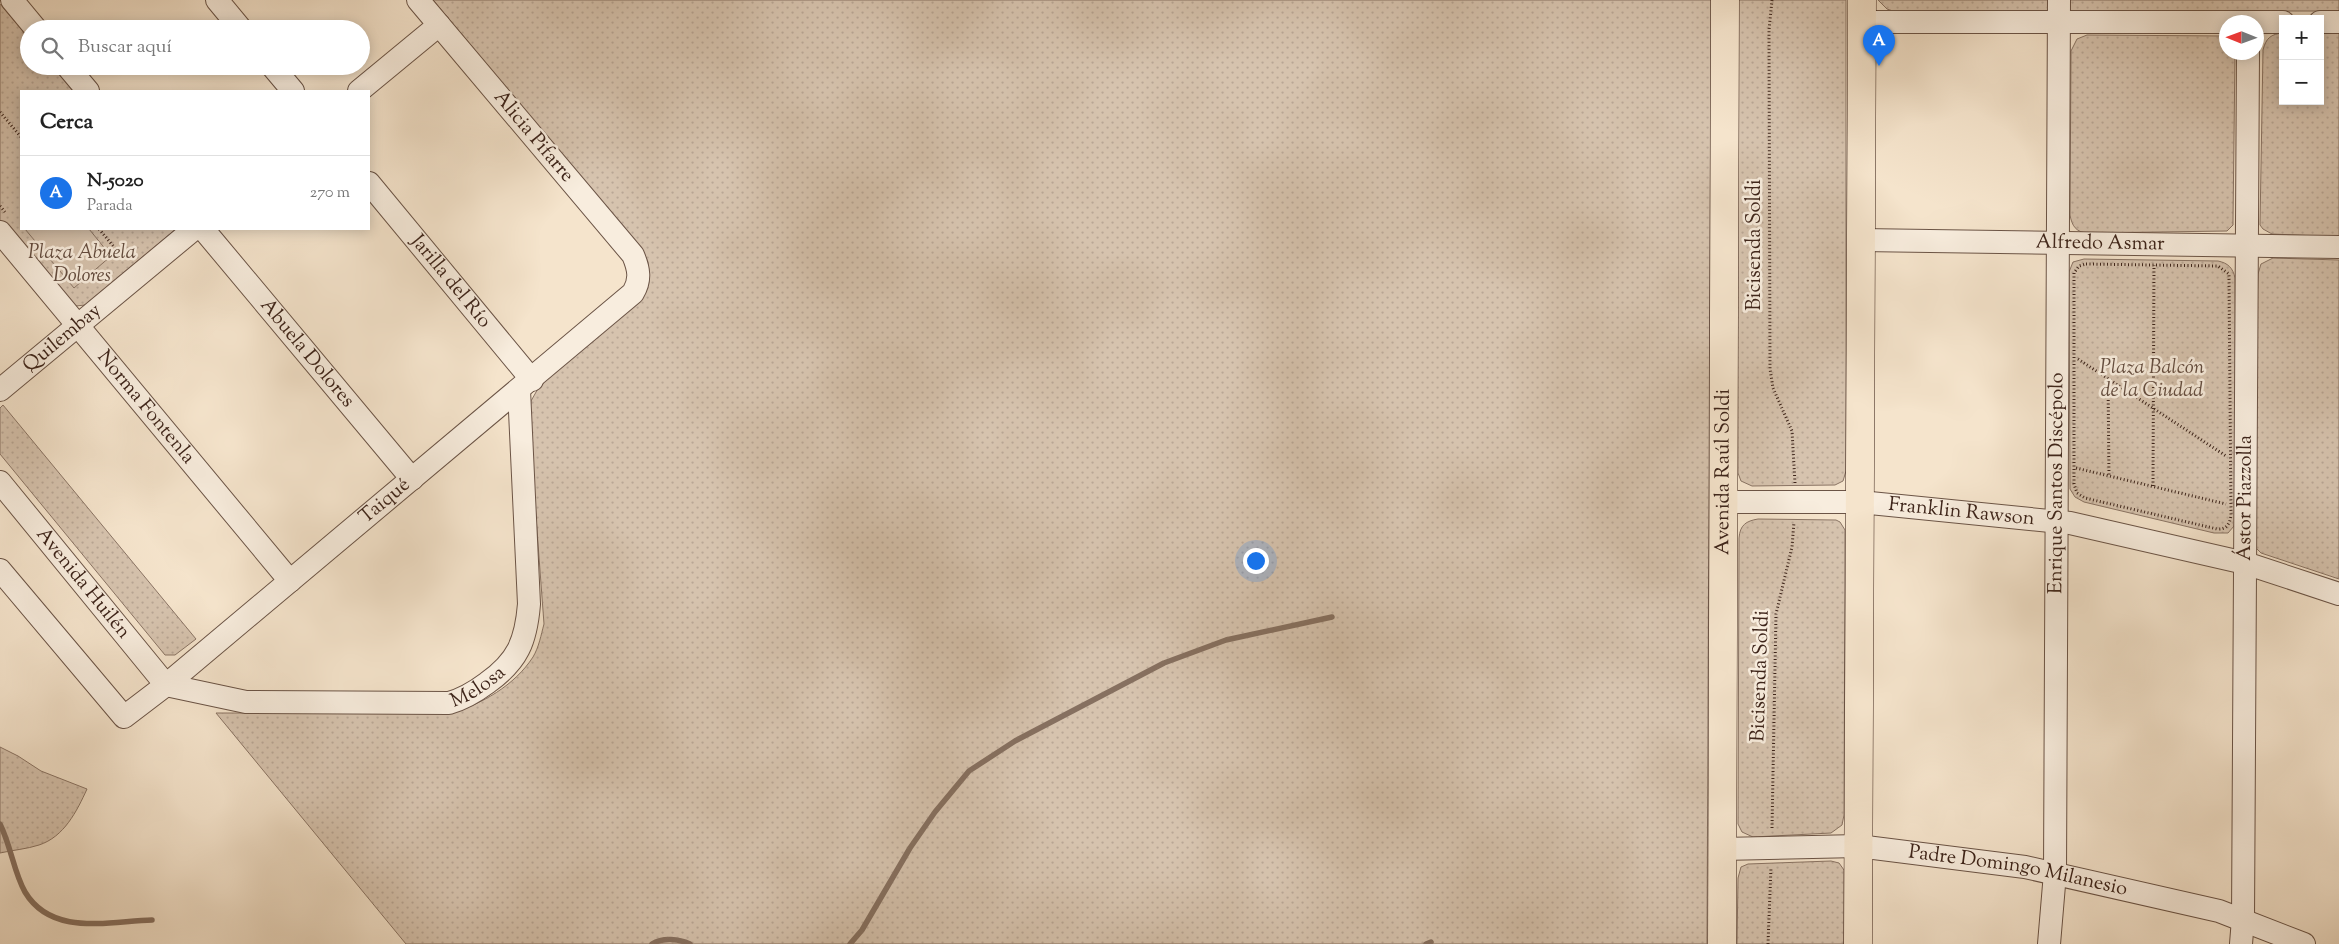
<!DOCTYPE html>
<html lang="es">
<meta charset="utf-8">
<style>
body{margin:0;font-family:"Sorts Mill Goudy",serif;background:#f2f2f2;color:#222}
.controls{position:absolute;right:15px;top:15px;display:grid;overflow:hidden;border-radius:0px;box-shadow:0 2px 12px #0003}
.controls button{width:45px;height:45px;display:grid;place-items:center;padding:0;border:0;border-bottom:1px solid #e0e0e0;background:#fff;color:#222;font:25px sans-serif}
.compass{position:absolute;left:2219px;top:15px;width:45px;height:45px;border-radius:50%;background:#fff;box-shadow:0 2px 12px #0003;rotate:271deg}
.you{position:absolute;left:1255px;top:560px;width:18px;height:18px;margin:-12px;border:4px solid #fff;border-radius:50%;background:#1a73e8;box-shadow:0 0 0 8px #1a73e833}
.badge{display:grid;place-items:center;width:32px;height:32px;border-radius:50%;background:#1a73e8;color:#fff;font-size:16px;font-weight:700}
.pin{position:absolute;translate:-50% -41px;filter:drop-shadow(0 1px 2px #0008)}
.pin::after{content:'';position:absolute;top:26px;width:18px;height:15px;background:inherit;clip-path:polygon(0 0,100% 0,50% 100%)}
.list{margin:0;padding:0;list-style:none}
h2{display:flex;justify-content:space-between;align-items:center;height:65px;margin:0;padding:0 20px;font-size:21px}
h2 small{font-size:16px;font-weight:400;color:#767676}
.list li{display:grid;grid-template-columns:32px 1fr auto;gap:15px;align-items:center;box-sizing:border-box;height:75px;padding:0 20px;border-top:1px solid #e0e0e0}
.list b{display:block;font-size:19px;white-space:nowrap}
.list p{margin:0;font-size:16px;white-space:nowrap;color:#767676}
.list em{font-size:16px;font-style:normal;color:#767676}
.icon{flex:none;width:28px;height:28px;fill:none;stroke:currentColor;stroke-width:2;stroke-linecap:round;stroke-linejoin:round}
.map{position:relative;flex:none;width:2339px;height:944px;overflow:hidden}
.search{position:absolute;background:#fff;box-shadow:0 2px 12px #0003;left:20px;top:20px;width:350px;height:55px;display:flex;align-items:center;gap:12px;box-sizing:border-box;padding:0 18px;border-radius:28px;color:#767676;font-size:19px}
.panel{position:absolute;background:#fff;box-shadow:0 2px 12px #0003;left:20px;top:90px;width:350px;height:140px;border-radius:0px}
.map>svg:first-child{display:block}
.grass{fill:url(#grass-dots);stroke:#8a7464}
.garden{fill:#d6c3ae;stroke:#8a7464}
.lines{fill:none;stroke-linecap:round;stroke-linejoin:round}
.stream{stroke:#867060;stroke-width:5.5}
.minor-casing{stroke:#6b5446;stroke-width:24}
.major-casing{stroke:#3d241a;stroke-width:29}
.path{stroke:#3d241a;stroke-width:3;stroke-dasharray:1 2.5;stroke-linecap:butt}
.minor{stroke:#f8edde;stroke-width:22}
.major{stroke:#f5e4cc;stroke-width:28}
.labels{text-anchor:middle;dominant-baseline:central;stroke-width:5;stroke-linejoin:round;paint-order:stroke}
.street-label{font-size:20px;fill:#3d241a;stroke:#f8edde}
.park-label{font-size:20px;font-style:italic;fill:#634c3f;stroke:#f8edde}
</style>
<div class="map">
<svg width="2339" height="944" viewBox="0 0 2339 944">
<defs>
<pattern id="grass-dots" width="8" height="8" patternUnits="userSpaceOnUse" patternTransform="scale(1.25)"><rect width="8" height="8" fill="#d6c3ae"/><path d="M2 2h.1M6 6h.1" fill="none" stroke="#b9a795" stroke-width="1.8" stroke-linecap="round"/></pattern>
</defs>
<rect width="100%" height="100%" fill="#f5e4cc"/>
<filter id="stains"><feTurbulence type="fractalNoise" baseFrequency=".004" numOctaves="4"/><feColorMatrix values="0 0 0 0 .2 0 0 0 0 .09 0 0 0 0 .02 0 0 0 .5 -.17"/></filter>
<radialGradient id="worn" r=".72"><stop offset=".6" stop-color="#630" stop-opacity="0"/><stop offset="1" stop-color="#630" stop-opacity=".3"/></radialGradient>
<path class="grass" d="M 433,0 L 1711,0 L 1707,944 L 406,944 L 216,713 L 450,713 C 481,705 515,685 533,657 C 539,647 541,635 544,624 L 529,423 L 531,401 L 540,385 L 649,272 L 648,262 L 643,251 Z
M 1736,0 L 1846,0 L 1846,471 L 1843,481 L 1835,485 L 1752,486 L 1741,481 L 1738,473 Z
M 1878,0 L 2339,0 L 2339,11 L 1893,11 L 1887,9 Z
M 0,4 L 29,38 L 29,66 L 53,66 L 73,91 L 21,91 L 21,229 L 176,229 L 85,305 L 76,306 L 68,302 L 0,220 Z
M 2283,33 L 2283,101 L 2320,101 L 2320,33 L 2339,33 L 2339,237 L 2272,234 L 2263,229 L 2260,225 L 2263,50 C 2266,38 2271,34 2283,33 Z
M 2087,35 L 2226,36 L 2226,52 L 2235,53 L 2233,220 L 2233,225 L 2227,231 L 2087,233 C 2076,232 2072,226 2070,215 L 2071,51 L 2077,39 Z
M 2273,258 L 2339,260 L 2339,579 L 2261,553 L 2253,545 L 2250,533 L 2258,274 L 2261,264 Z
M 2084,259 L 2218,261 C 2228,263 2233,268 2235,278 L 2236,516 L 2234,526 L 2228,533 L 2214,533 L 2084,502 L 2075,497 L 2070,489 L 2069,272 L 2073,262 Z
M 3,405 L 196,639 L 175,655 L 165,655 L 0,454 L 0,408 Z
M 1758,519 L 1836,520 L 1840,522 L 1845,530 L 1844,815 L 1842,825 L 1831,833 L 1753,837 L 1742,832 L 1738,824 L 1739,538 C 1740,525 1746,521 1758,519 Z
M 0,747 L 18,756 L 41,771 L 87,789 C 77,811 64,837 39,845 C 27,849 13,850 0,853 Z
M 1831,861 L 1839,863 L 1844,870 L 1844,944 L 1737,944 L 1738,878 L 1741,867 L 1748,864 Z"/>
<path class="garden" d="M 25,229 L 89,229 L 111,256 L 74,288 Z"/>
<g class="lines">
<path class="stream" d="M 0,824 C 11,846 14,873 25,892 C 52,937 109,921 152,920
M 652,944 C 663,937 679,939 690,944
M 850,944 L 862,930 L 910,848 L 935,812 L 969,771 L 1015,741 L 1164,663 L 1226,640 L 1332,617
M 1426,944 L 1431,942"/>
<g class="minor-casing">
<g id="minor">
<path d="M 12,0 L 36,29"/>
<path d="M 217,0 L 241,29"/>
<path d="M 1862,22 L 2283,22"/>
<path d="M 2320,22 L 2339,22"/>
<path d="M 67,66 L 88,91"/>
<path d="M 272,66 L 293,91"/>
<path d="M 359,91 L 439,25"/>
<path id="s1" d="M 369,183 L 532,380"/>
<path id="s2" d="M 203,229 L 412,479"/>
<path id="s3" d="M 0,232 L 290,581"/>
<path id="s4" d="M 1861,240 L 2339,247"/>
<path id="s5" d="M 0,390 L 194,229"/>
<path id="s6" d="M 0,482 L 166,685 L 246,702 L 449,703 C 463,699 475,692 487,683 C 518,661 526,641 529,604 L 519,390"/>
<path id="s7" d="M 1723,502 L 1860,502 L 2070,523 L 2245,563 L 2339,594"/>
<path id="s8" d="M 0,570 L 124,717 L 166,685 L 633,293 C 641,280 639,269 633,255 L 418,0"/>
<path id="s9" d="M 1722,849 L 1858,846 L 2025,867 L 2219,911 L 2304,944"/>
<path id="s10" d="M 2049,944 L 2055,873 L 2059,0"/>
<path id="s11" d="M 2241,944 L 2243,919 L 2248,52"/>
</g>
</g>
<g class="major-casing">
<g id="major">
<path id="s12" d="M 1722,944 L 1725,0"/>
<path d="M 1858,944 L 1862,0"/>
</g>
</g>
<path class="path" d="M 1772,0 L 1769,30 L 1770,369 L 1773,388 L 1792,431 L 1795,483
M 41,66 L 47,73
M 0,112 L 21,137
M 0,206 L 5,212
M 99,229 L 125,260
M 2086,264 L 2218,266 L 2229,274 L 2231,515 C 2230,524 2226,530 2217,529 L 2085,498 L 2077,493 L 2074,484 L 2074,273 L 2079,266 Z
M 2078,359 L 2226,456
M 2108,379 L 2109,476
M 2076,468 L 2226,504
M 2153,486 L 2154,265
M 1772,828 L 1776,614 L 1792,547 L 1794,522
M 1768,944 L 1771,867"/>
<use href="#minor" class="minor"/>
<use href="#major" class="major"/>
</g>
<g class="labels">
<g class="street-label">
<text transform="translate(533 137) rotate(50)">Alicia Pifarre</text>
<text stroke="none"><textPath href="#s4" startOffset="239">Alfredo Asmar</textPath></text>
<text transform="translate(1755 245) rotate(-90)">Bicisenda Soldi</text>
<text stroke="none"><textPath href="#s1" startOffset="128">Jarilla del Río</textPath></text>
<text stroke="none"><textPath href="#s5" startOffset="81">Quilembay</textPath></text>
<text stroke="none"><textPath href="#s2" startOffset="162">Abuela Dolores</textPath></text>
<text stroke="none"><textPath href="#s3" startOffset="228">Norma Fontenla</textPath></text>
<text stroke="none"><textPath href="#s12" startOffset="472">Avenida Raúl Soldi</textPath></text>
<text stroke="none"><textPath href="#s10" startOffset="461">Enrique Santos Discépolo</textPath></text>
<text stroke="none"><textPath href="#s11" startOffset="446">Ástor Piazzolla</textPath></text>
<text stroke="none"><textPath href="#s8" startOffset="531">Taiqué</textPath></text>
<text stroke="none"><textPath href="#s7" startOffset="239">Franklin Rawson</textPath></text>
<text stroke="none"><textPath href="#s6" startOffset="131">Avenida Huilén</textPath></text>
<text transform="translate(1761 676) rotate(-88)">Bicisenda Soldi</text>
<text stroke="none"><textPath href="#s6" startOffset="580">Melosa</textPath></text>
<text stroke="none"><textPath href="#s9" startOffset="298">Padre Domingo Milanesio</textPath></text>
</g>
<g class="park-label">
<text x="82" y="253">Plaza Abuela<tspan x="82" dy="23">Dolores</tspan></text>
<text x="2152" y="368">Plaza Balcón<tspan x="2152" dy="23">de la Ciudad</tspan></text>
</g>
</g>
<rect width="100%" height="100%" filter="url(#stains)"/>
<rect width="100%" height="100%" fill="url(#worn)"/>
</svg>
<div class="controls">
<button>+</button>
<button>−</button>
</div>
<svg class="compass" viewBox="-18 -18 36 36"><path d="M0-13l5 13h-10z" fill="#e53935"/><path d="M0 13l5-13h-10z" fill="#767676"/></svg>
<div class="you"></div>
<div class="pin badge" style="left:1879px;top:66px">A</div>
<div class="search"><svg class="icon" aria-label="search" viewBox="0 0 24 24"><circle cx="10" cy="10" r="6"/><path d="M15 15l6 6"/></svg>Buscar aquí</div>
<section class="panel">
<h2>Cerca<small></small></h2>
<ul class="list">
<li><span class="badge">A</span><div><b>N-5020</b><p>Parada</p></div><em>270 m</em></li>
</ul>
</section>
</div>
